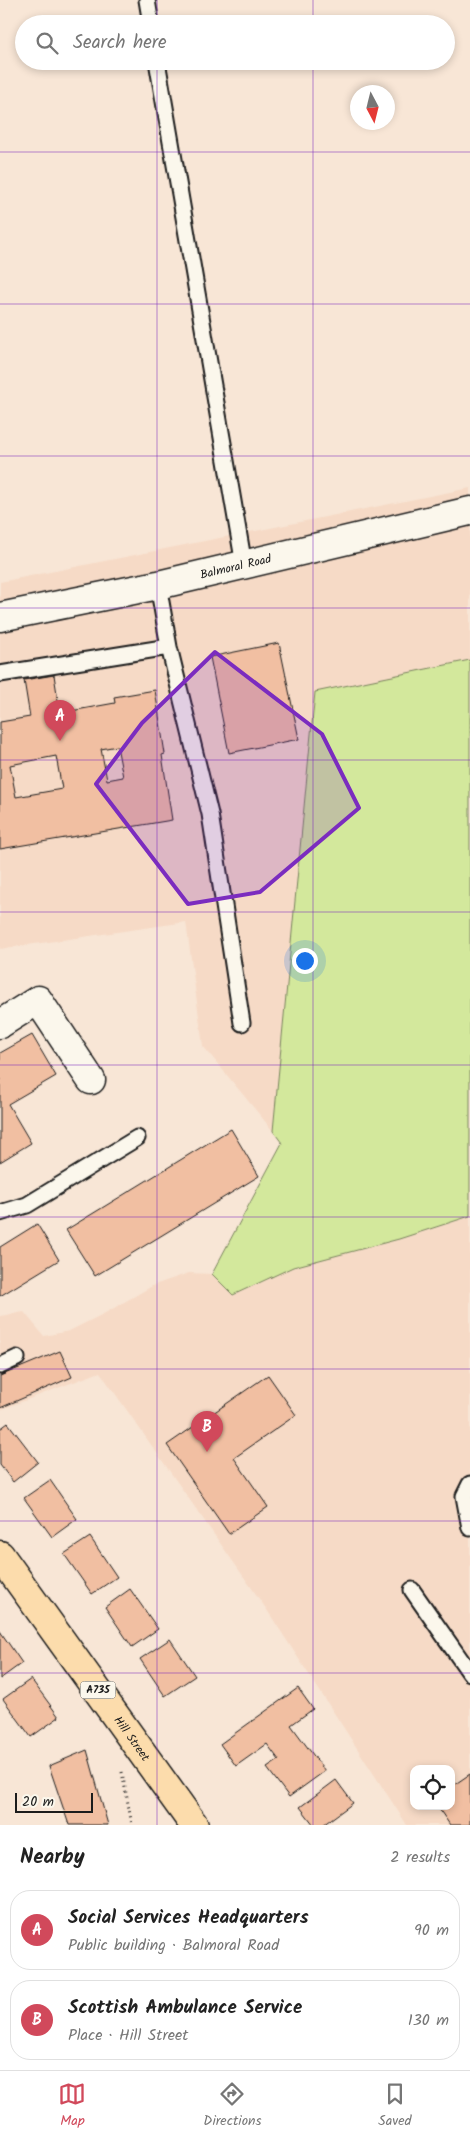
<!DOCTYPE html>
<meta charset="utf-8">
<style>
body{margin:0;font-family:Kalam,sans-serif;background:#f2f2f2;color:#222}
.controls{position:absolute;right:15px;bottom:15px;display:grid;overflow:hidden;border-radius:10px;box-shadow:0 2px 8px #0003}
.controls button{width:45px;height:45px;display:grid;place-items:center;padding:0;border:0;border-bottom:1px solid #e0e0e0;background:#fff;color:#222;font:25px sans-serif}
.compass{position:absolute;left:350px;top:85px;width:45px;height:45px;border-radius:50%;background:#fff;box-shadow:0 2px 8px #0003;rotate:173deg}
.scale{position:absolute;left:15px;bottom:12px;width:78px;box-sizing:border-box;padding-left:5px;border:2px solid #1c1c1c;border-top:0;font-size:14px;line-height:18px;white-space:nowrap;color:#1c1c1c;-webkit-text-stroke:4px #fbf7ec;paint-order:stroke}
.you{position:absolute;left:304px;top:960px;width:18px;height:18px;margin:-12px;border:4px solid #fff;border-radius:50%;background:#1a73e8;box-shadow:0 0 0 8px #1a73e833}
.badge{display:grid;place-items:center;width:32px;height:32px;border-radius:50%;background:#d1495b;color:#fff;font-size:16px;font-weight:700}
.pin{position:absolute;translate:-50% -41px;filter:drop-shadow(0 1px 2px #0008)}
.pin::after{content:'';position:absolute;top:26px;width:18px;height:15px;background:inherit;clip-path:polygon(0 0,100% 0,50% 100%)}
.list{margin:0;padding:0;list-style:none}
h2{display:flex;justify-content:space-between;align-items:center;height:65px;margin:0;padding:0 20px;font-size:21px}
h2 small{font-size:16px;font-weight:400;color:#767676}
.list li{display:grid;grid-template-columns:32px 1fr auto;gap:15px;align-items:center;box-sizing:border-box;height:80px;margin:0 10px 10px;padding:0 10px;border:1px solid #e0e0e0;border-radius:20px}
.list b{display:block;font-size:19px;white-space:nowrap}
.list p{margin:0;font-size:16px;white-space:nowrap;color:#767676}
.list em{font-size:16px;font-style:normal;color:#767676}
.icon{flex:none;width:28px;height:28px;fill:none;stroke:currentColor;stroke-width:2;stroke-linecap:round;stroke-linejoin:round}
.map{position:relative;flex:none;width:470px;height:1825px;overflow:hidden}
.search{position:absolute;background:#fff;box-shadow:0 2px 8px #0003;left:15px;right:15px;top:15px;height:55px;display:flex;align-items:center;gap:12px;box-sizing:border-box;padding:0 18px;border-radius:28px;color:#767676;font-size:19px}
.sheet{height:245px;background:#fff}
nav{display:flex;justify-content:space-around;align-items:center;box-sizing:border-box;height:70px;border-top:1px solid #e0e0e0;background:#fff;font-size:14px;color:#767676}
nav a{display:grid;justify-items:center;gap:2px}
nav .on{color:#d1495b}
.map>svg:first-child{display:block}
.built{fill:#f6dac6;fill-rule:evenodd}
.green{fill:#d3e89c;stroke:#78825c}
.building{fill:#f1bfa2;stroke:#1c1c1c;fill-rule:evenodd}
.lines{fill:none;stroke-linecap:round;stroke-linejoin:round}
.service-casing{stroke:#1c1c1c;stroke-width:19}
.minor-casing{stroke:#1c1c1c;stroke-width:31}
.primary-casing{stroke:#1c1c1c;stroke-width:31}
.path{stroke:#1c1c1c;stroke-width:3;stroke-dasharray:1 4;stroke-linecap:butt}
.service{stroke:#fbf7ec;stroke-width:15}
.minor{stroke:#fbf7ec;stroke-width:28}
.primary{stroke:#fcdcac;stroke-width:28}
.marked{fill:#7b2cbf;fill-opacity:0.2;stroke:#7b2cbf;stroke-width:4;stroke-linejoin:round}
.grid{fill:none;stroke:#7b2cbf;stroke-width:1;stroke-opacity:0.55}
.labels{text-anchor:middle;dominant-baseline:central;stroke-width:4.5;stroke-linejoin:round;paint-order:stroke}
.shield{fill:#fbf7ec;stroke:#5f5e5a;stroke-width:1}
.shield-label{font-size:11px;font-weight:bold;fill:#1c1c1c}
.street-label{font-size:12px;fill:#1c1c1c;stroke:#fbf7ec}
</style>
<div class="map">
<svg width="470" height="1825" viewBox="0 0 470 1825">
<rect width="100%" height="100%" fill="#f8e6d6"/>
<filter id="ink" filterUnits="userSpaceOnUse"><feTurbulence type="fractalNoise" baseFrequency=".02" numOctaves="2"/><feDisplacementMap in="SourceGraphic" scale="10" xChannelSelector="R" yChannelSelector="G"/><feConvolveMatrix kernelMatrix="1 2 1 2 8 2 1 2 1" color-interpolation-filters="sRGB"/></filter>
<g filter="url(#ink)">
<path class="built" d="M 470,488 L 470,660 L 315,693 L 273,1131 L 203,1046 L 186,922 L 0,949 L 0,582 Z
M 470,1216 L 470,1825 L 407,1825 L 267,1610 L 100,1372 L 0,1410 L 0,1316 L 24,1312 L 44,1336 L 69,1331 L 107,1312 L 154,1285 L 189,1273 L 212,1274 L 233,1295 L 293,1267 L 399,1239 ZM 414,1769 L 451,1769 L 451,1806 L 414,1806 Z"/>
<path class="green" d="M 470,660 L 470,1216 L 399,1239 L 293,1267 L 233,1295 L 212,1274 L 282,1143 L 273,1131 L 315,692 Z"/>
<path class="building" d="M 279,643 L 299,739 L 229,753 L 210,657 Z
M 54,675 L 60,713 L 115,703 L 114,697 L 155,690 L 165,754 L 162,755 L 172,820 L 0,849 L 0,722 L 30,717 L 24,680 ZM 117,746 L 123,777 L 107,780 L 101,749 ZM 56,756 L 62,789 L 16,797 L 10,765 Z
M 32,1035 L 56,1076 L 8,1104 L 31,1143 L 0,1162 L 0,1053 Z
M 231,1129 L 259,1176 L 95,1276 L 66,1230 Z
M 37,1224 L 59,1260 L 0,1296 L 0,1247 Z
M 60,1351 L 72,1377 L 0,1408 L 0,1376 Z
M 268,1375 L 296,1415 L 234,1458 L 268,1507 L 229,1534 L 167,1445 Z
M 8,1423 L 38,1462 L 13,1482 L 0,1465 L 0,1429 Z
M 50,1480 L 77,1519 L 52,1537 L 24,1498 Z
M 90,1537 L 117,1577 L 92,1594 L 64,1554 Z
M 130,1589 L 158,1629 L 132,1647 L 105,1607 Z
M 0,1631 L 22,1663 L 0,1679 Z
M 170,1639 L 195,1676 L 165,1696 L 140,1659 Z
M 31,1679 L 59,1717 L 31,1737 L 3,1699 Z
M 298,1688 L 313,1709 L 291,1725 L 325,1771 L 289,1797 L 267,1768 L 279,1760 L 267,1744 L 236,1766 L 220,1744 Z
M 87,1750 L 108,1825 L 69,1825 L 49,1766 Z
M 470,1774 L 470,1825 L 450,1825 L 437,1806 L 451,1806 L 451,1787 Z
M 336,1780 L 353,1803 L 323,1825 L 314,1825 L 300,1807 Z"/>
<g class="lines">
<g class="service-casing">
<path id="service" d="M 147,0 L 151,24
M 157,61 L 244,565
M 158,585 L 169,647 L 210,814 L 242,1023
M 0,674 L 169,647
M 0,1213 L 27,1205 L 137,1138
M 0,1366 L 17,1358
M 470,1484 L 464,1496 L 470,1528
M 412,1590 L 470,1673"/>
</g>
<g class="minor-casing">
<g id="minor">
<path id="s1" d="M 0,617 L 158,585 L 470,511"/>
<path d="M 0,1024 L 38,1000 L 91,1080"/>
</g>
</g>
<g class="primary-casing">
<g id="primary">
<path id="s2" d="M 0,1555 L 194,1825"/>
</g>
</g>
<path class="path" d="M 122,1772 L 132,1825"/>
<use href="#service" class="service"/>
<use href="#minor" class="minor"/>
<use href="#primary" class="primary"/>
</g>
</g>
<path class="marked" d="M 215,652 L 322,734 L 359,808 L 260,892 L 188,904 L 96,784 L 142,723 Z"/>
<path class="grid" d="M 157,0 L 157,24M 313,0 L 313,24M 157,61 L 157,1825M 313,61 L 313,1825M 0,152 L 470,152M 0,304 L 470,304M 0,456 L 470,456M 0,608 L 470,608M 0,760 L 470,760M 0,912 L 470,912M 0,1065 L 470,1065M 0,1217 L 470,1217M 0,1369 L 470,1369M 0,1521 L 470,1521M 0,1673 L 470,1673"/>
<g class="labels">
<rect class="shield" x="80.5" y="1681.5" width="35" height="17" rx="4"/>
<g class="shield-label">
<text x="98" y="1690">A735</text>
</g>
<g class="street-label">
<text stroke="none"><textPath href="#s1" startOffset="241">Balmoral Road</textPath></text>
<text stroke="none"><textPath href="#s2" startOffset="226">Hill Street</textPath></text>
</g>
</g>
</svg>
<div class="controls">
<button><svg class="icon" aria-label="locate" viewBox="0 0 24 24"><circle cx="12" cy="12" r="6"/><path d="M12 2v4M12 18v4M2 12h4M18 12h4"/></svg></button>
</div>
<svg class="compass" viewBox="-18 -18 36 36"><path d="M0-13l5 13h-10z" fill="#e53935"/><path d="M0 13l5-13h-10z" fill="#767676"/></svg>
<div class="scale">20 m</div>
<div class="you"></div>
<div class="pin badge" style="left:60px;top:741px">A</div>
<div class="pin badge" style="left:207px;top:1452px">B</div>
<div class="search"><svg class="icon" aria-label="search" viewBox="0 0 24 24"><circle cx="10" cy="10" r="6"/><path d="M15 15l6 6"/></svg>Search here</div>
</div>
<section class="sheet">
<h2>Nearby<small>2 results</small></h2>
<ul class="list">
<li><span class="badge">A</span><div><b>Social Services Headquarters</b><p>Public building · Balmoral Road</p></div><em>90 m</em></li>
<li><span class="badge">B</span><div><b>Scottish Ambulance Service</b><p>Place · Hill Street</p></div><em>130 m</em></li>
</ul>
</section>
<nav>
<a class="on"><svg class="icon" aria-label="map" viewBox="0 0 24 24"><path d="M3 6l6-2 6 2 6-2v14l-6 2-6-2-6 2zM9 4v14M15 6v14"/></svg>Map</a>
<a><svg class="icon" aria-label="directions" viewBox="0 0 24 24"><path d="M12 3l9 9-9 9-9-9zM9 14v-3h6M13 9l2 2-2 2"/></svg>Directions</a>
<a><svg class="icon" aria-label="saved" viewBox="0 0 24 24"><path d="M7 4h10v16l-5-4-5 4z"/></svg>Saved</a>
</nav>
